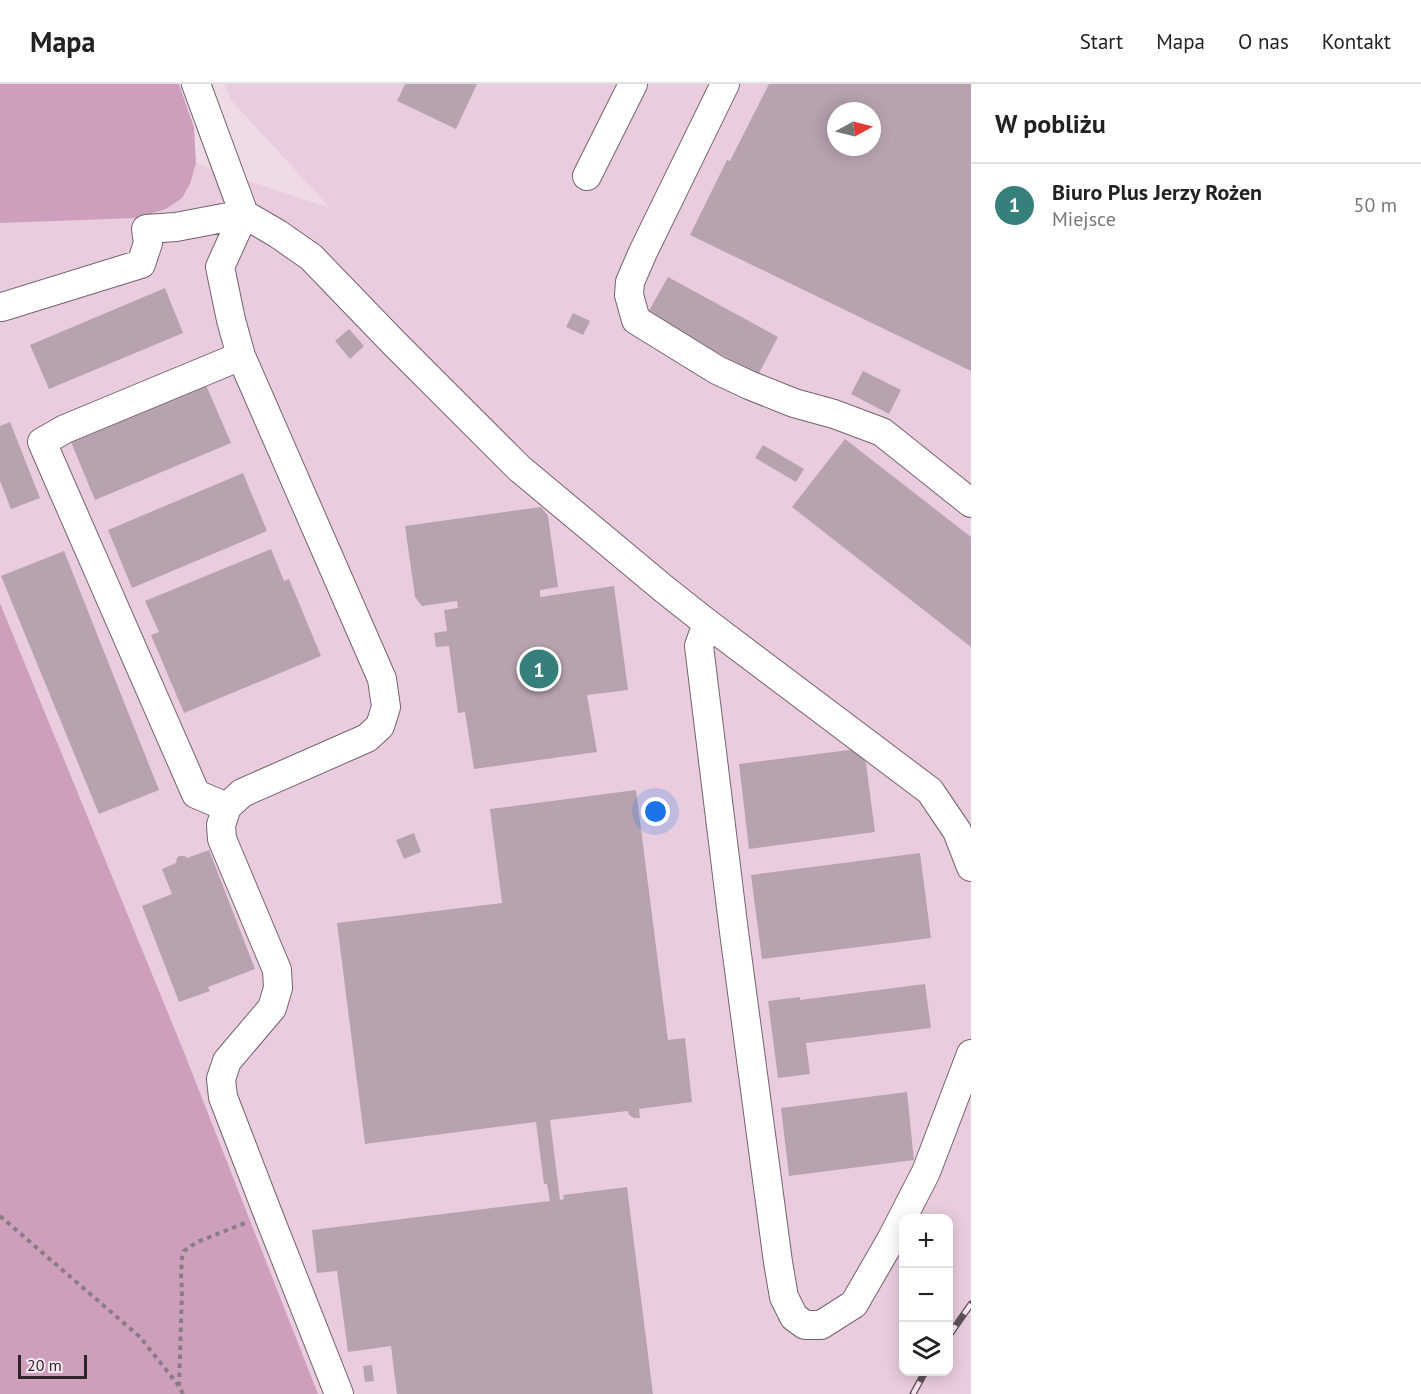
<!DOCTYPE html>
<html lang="pl">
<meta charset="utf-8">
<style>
body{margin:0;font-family:"PT Sans",sans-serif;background:#f6f6f6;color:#222}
.controls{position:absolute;right:18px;bottom:18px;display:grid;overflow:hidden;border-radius:12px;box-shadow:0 3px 15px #0003}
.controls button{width:54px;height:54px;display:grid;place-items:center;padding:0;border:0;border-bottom:2px solid #e0e0e0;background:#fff;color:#222;font:30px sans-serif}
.compass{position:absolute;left:827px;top:18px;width:54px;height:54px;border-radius:50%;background:#fff;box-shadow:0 3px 15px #0003;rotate:83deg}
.scale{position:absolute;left:18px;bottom:15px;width:69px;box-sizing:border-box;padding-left:6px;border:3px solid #2d252a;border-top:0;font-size:16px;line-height:21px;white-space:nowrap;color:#2d252a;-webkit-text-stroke:4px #fce7f4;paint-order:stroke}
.you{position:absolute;left:656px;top:728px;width:21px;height:21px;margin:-15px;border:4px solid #fff;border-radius:50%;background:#1a73e8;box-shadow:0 0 0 9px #1a73e833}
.badge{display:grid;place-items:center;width:39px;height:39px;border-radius:50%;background:#377f7a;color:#fff;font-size:20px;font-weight:700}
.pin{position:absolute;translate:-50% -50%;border:3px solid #fff;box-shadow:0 2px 6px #0006}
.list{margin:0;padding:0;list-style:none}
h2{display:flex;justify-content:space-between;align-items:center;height:78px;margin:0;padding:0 24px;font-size:26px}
h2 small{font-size:20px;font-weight:400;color:#767676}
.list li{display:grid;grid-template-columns:39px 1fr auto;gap:18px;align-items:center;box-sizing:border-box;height:84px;padding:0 24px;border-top:2px solid #e0e0e0}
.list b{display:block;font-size:22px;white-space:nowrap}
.list p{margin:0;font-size:20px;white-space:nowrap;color:#767676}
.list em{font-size:20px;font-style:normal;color:#767676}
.icon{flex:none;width:33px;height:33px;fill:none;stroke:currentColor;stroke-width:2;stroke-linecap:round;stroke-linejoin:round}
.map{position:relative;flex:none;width:971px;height:1310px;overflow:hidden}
header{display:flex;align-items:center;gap:36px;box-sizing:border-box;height:84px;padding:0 30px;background:#fff;border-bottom:2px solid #e0e0e0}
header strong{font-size:28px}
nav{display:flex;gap:33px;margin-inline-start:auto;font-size:21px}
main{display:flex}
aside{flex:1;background:#fff}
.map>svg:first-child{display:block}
.built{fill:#e9cddf;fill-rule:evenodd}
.green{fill:#cd9fbd}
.building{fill:#b7a3b0;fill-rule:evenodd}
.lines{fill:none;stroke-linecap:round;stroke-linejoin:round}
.minor-casing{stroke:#74626d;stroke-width:30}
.path{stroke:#8a7c84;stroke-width:4;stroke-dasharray:4.5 4.5;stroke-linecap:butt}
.minor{stroke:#fff;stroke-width:28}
.rail-casing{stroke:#5d5259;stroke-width:7}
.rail{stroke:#fce7f4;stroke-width:4.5;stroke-dasharray:14;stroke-linecap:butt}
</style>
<header>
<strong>Mapa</strong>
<nav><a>Start</a><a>Mapa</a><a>O nas</a><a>Kontakt</a></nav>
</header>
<main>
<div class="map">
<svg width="971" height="1310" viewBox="0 0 971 1310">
<rect width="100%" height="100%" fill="#efdae7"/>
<path class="built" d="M 224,0 L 971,0 L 971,1310 L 318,1310 L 184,968 L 0,519 L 0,139 L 138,134 L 190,100 L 196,79 L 330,124 L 231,16 ZM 836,27 L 872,27 L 872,63 L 836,63 ZM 904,1134 L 948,1134 L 948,1288 L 904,1288 Z"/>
<path class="green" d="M 0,0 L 179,0 L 194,43 L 196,79 L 190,100 L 182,114 L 166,125 L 138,134 L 0,139 Z
M 0,519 L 184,968 L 318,1310 L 0,1310 Z"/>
<path class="building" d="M 405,0 L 477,0 L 456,45 L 397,17 Z
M 769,0 L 971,0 L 971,287 L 690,151 L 727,76 L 730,77 ZM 836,27 L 872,27 L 872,63 L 836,63 Z
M 668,193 L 778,253 L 758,291 L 647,230 Z
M 165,204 L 183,249 L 49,305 L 30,261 Z
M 573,229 L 590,237 L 583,251 L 566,243 Z
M 349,245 L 364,262 L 350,275 L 335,257 Z
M 863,287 L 901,306 L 889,330 L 851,310 Z
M 206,301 L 231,359 L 95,416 L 71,358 Z
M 10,338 L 40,414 L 11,425 L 0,397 L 0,342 Z
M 845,355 L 971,453 L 971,563 L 792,423 Z
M 763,361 L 804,385 L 796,398 L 755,374 Z
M 243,389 L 267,447 L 132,504 L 108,446 Z
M 541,423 L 548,432 L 558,503 L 540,506 L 540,513 L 614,502 L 628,606 L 587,611 L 597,668 L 474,685 L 465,628 L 458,629 L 449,562 L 436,563 L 434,549 L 447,547 L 444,526 L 458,524 L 457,517 L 422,522 L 415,513 L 405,442 Z
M 271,465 L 284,497 L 289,495 L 321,572 L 184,629 L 151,551 L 159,548 L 145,517 Z
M 64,467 L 159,706 L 99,730 L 1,492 Z
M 857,665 L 866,679 L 875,748 L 749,765 L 739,680 Z
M 636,706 L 668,956 L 685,954 L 692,1018 L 639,1025 L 640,1034 L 634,1034 L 629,1031 L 628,1027 L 550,1036 L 560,1116 L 564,1115 L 563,1111 L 627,1103 L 653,1310 L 397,1310 L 391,1262 L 348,1268 L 337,1187 L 317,1189 L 312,1146 L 550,1117 L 547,1100 L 544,1100 L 536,1038 L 365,1060 L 337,839 L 502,819 L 490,725 Z
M 414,749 L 421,768 L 404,775 L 396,756 Z
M 209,766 L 255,885 L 208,903 L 210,907 L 179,918 L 142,822 L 172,810 L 162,785 L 176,779 L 177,774 L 179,772 L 185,772 L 187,774 Z
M 920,769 L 931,854 L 762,875 L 751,791 Z
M 925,900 L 931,944 L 806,959 L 810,990 L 778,994 L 768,917 L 800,913 L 800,916 Z
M 907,1008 L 914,1076 L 789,1092 L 781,1024 Z
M 372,1281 L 374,1297 L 365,1298 L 363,1282 Z"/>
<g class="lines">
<g class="minor-casing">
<path id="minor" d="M 196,0 L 244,130
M 725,0 L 643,168 L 630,198 L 629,211 L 636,236 L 717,286 L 749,301 L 794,319 L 834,330 L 882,348 L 971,419
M 587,92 L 633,0
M 244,130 L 220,183 L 231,236 L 241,272 L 382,595 L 386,623 L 380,642 L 367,654 L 242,709 L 227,723 L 221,741 L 222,755 L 277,886 L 278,904 L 272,924 L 227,977 L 221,995 L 223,1013 L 268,1130 L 339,1310
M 2,223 L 141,180 L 148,159 L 146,145 L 176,143 L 244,130 L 278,150 L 311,173 L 394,259 L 519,384 L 664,505 L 707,539 L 930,707 L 957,747 L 971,783
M 707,539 L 699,562 L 734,848 L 778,1178 L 784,1213 L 794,1233 L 805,1241 L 821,1241 L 854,1220 L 891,1156 L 926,1088 L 971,970
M 227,723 L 196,710 L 42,358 L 65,345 L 241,272"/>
</g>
<path class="path" d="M 0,1132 L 140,1253 L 179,1302 L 183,1310
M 179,1302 L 182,1207 L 181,1190 L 182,1174 L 184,1167 L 197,1158 L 245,1139"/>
<use href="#minor" class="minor"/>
<g class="rail-casing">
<path id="rail" d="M 948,1253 L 971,1220
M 913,1310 L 925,1288"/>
</g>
<use href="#rail" class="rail"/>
</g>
</svg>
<div class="controls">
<button>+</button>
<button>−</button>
<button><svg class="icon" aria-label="layers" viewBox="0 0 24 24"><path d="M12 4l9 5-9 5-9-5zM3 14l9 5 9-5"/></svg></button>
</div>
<svg class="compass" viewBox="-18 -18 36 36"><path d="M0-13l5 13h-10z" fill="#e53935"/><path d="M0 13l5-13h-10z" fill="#767676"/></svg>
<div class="scale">20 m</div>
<div class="you"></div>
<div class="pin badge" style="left:539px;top:585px">1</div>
</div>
<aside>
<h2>W pobliżu<small></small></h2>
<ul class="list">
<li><span class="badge">1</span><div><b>Biuro Plus Jerzy Rożen</b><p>Miejsce</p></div><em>50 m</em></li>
</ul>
</aside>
</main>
